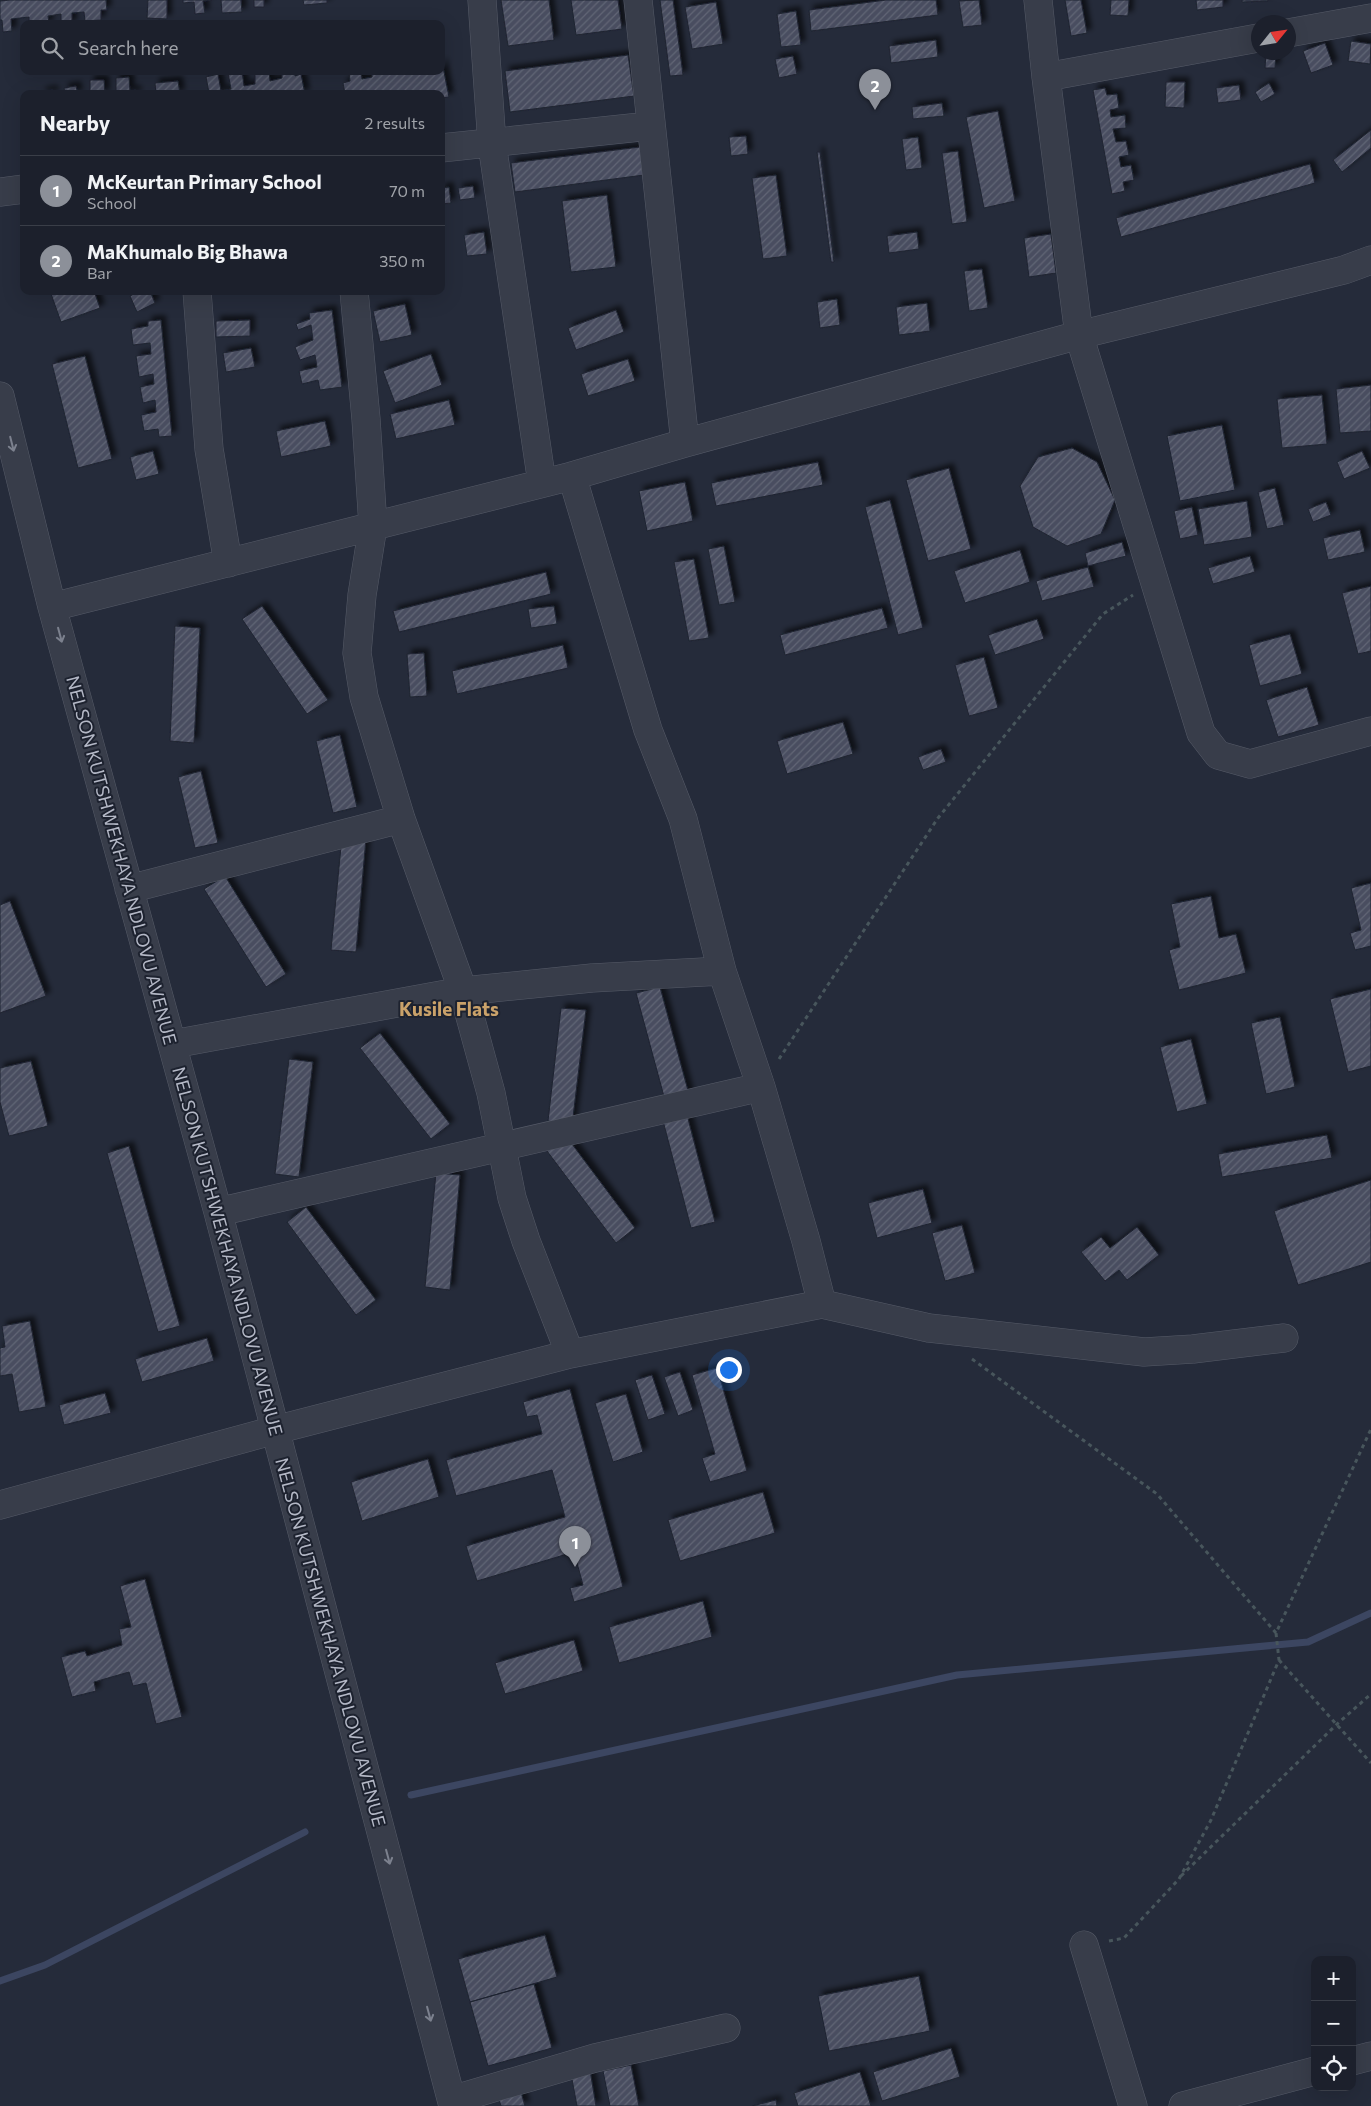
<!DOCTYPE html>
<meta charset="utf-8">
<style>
body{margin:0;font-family:Commissioner,sans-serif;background:#252834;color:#f1f3f6}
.controls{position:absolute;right:15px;bottom:15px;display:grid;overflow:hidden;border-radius:10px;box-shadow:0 5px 20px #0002}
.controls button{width:45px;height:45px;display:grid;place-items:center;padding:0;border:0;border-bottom:1px solid #3a3e48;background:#1c202c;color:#f1f3f6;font:25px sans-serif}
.compass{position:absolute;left:1251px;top:15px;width:45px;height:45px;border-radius:50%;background:#1c202c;box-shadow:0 5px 20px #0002;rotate:60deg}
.you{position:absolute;left:728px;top:1369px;width:18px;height:18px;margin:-12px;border:4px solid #fff;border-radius:50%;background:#1a73e8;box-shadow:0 0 0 8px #1a73e833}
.badge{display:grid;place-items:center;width:32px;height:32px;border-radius:50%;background:#8c9099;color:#fff;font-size:16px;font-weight:700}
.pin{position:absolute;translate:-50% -41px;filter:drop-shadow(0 1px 2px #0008)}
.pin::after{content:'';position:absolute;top:26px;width:18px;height:15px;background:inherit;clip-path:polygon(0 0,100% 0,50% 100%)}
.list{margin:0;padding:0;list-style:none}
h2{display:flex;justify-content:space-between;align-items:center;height:65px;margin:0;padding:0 20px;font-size:21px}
h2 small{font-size:16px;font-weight:400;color:#a0a3a9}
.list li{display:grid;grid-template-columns:32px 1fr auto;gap:15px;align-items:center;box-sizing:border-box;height:70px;padding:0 20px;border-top:1px solid #3a3e48}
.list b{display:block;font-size:19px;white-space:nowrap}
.list p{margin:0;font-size:16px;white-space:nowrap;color:#a0a3a9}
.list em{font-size:16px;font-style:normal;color:#a0a3a9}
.icon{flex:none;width:28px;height:28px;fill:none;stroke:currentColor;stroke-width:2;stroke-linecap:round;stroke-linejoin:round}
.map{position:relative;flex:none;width:1371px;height:2106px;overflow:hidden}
.search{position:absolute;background:#1c202c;box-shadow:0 5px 20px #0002;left:20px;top:20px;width:425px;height:55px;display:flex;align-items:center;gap:12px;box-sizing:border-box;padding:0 18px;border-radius:10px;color:#a0a3a9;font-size:19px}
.panel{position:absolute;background:#1c202c;box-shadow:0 5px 20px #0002;left:20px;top:90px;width:425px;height:205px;border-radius:10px}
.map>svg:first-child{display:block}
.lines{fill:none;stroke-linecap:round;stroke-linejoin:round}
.stream{stroke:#3c4661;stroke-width:7}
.building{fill:url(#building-hatch);stroke:#1f2431;filter:url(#shadow)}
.minor-casing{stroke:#565b68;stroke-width:29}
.path{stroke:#48565c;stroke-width:3;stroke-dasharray:4 4;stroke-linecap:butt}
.minor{stroke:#383d4a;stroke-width:28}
.oneway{stroke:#7c818e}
.labels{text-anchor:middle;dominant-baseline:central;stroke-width:4;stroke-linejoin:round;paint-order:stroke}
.street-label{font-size:18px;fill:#b4b8c6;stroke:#1d222f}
.neighbourhood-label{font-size:19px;font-weight:bold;fill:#caa26a;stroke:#1d222f}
</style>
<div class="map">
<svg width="1371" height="2106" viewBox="0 0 1371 2106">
<defs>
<pattern id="building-hatch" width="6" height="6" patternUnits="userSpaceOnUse" patternTransform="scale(1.25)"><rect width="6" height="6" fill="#494e60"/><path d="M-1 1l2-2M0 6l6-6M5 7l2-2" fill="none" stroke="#616575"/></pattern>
<filter id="shadow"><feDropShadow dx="4.5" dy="-4.5" stdDeviation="2.5" flood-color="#0009"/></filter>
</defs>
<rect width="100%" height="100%" fill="#252b3a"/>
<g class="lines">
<path class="stream" d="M 411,1795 L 957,1675 L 1308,1642 L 1371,1613
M 0,1981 L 45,1965 L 305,1832"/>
</g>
<path class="building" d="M 10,0 L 106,0 L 107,10 L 101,10 L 101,20 L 85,21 L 84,12 L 72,13 L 72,24 L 61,24 L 61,14 L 48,16 L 49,24 L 29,24 L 29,17 L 11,19 L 12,31 L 3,32 L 2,20 L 0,20 L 0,1 Z
M 148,0 L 167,0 L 167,19 L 147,18 Z
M 183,0 L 212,0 L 203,1 L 205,13 L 195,14 L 194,2 L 183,3 Z
M 221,0 L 241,0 L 242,12 L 222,13 Z
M 254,0 L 264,0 L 264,7 L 254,7 Z
M 303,0 L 327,0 L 327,3 L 304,5 Z
M 501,0 L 549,0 L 554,40 L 508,46 Z
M 571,0 L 618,0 L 622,29 L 576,35 Z
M 660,0 L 673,0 L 683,75 L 670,76 Z
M 886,0 L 936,0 L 938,15 L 811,31 L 809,10 Z
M 979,0 L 982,25 L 963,27 L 959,1 Z
M 1065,0 L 1081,0 L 1087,33 L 1071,36 Z
M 1111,0 L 1129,0 L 1128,16 L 1110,15 Z
M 1196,0 L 1223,0 L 1223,7 L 1197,10 Z
M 1242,0 L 1268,0 L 1268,1 L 1242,2 Z
M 716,2 L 723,44 L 692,49 L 685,7 Z
M 796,11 L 801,45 L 781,47 L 777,14 Z
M 936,40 L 938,57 L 891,63 L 889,46 Z
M 1351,41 L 1371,44 L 1370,64 L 1348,61 Z
M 1325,43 L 1333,65 L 1311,73 L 1303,51 Z
M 1266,53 L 1276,54 L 1275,68 L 1265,68 Z
M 628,55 L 634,96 L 510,112 L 505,71 Z
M 793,56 L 797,74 L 779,78 L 775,59 Z
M 442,62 L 449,97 L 441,98 L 441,94 L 345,94 L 343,83 L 350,81 L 349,71 L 361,71 L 362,79 L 372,77 L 372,71 L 385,71 L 385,74 L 397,71 L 441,71 Z
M 242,71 L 244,86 L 255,84 L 255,71 L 269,71 L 270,81 L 282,78 L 282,71 L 295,71 L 295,76 L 301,74 L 305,94 L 207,94 L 209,93 L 206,77 L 218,74 L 221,91 L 231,89 L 228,73 Z
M 129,77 L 130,91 L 136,90 L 137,94 L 116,94 L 116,78 Z
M 90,80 L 104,80 L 105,94 L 90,94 Z
M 178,81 L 180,94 L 156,94 L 155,83 Z
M 1166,82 L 1185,82 L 1184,108 L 1165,107 Z
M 1269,83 L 1275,94 L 1261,102 L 1255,92 Z
M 1239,85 L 1241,100 L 1218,103 L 1216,88 Z
M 76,86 L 78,94 L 65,94 L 64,88 Z
M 1105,88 L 1107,95 L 1117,94 L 1119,108 L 1110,110 L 1111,117 L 1125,115 L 1126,128 L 1113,129 L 1116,142 L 1126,141 L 1129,155 L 1119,157 L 1121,167 L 1131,165 L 1134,180 L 1123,182 L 1125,191 L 1112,194 L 1093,90 Z
M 53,90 L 54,94 L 42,94 L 41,92 Z
M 942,103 L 944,116 L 913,119 L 912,107 Z
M 998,111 L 1015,201 L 984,208 L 966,117 Z
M 1371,130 L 1371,148 L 1342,172 L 1333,160 Z
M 746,136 L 748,154 L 731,156 L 729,137 Z
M 918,137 L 922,168 L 906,170 L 902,139 Z
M 640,147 L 644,175 L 515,192 L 511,163 Z
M 958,151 L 967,222 L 952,224 L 942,153 Z
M 817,152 L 820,152 L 834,262 L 831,262 Z
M 1310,164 L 1315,183 L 1121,237 L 1116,218 Z
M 776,175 L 787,256 L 763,259 L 752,178 Z
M 473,186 L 475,198 L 460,200 L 458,188 Z
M 449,187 L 451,203 L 441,204 L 441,188 Z
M 607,195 L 616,267 L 571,272 L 562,201 Z
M 484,232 L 487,254 L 467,256 L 464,235 Z
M 917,232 L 919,249 L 889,253 L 887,236 Z
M 1051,234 L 1056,273 L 1029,277 L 1024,238 Z
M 982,269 L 988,308 L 969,311 L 964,271 Z
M 50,291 L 94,291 L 100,308 L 61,322 Z
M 140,291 L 150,291 L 155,303 L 137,312 L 130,296 Z
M 837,299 L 840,325 L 820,328 L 817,302 Z
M 927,303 L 930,331 L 899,335 L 896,307 Z
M 405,304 L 412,335 L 380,342 L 373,311 Z
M 332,310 L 342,387 L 320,390 L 318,380 L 302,384 L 299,371 L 317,367 L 315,355 L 300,360 L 295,347 L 313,340 L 311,325 L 298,330 L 296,324 L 310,319 L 309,313 Z
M 616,310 L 624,332 L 576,350 L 568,328 Z
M 161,320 L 172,436 L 159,437 L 158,429 L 144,431 L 141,415 L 156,412 L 155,400 L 143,403 L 140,387 L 154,384 L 153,374 L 139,377 L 136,356 L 151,354 L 150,343 L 133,345 L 131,329 L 148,326 L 148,321 Z
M 250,320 L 250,336 L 216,337 L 216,321 Z
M 251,348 L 255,367 L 226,372 L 223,353 Z
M 431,354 L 442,385 L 395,403 L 383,371 Z
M 85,356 L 112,459 L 78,468 L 52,364 Z
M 628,359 L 635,381 L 588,396 L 581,374 Z
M 1371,385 L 1371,431 L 1340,433 L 1336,389 Z
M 1322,395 L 1327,444 L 1282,448 L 1277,399 Z
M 449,400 L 455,425 L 396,439 L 390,414 Z
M 325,421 L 331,446 L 281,457 L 276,431 Z
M 1222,425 L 1235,490 L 1180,501 L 1167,436 Z
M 1072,448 L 1097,462 L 1115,500 L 1101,534 L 1067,546 L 1033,527 L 1020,486 L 1038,457 Z
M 153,451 L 159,474 L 136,480 L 130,457 Z
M 1362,451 L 1370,468 L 1344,479 L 1337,462 Z
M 818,462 L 823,485 L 716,506 L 711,483 Z
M 949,468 L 971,549 L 928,561 L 906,480 Z
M 685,482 L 693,521 L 647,531 L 639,491 Z
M 1275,488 L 1284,525 L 1267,529 L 1258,492 Z
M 890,500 L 923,628 L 898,635 L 865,507 Z
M 1247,501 L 1252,537 L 1204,545 L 1198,509 Z
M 1326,502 L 1331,515 L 1313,522 L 1308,509 Z
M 1192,507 L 1198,535 L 1180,539 L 1174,511 Z
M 1360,530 L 1365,552 L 1328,560 L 1323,538 Z
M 1122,542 L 1126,556 L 1088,566 L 1085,553 Z
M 724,546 L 735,602 L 719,605 L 708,549 Z
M 1020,550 L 1030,582 L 965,603 L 954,571 Z
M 1250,556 L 1255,572 L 1213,584 L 1208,568 Z
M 694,559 L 709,638 L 689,641 L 674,562 Z
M 1088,567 L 1094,587 L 1042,601 L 1036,581 Z
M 546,572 L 551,594 L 399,632 L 393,611 Z
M 1371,586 L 1371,651 L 1358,654 L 1342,593 Z
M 262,606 L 328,700 L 307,714 L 242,619 Z
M 554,606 L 557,624 L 531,628 L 528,609 Z
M 882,608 L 888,628 L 785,655 L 780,635 Z
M 1037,619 L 1044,639 L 995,655 L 988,635 Z
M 175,626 L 200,628 L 194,743 L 170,741 Z
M 1290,634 L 1302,674 L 1260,686 L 1249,645 Z
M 563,645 L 568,668 L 457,694 L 452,671 Z
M 424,653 L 427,696 L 410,697 L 407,654 Z
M 984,657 L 998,708 L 969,716 L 955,665 Z
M 1307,687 L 1319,725 L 1278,737 L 1266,700 Z
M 843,722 L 853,754 L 787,774 L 777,741 Z
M 340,735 L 357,807 L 333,813 L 316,741 Z
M 941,749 L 946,762 L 923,770 L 918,757 Z
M 201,771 L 218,843 L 195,848 L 178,777 Z
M 342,836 L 366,838 L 356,952 L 331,950 Z
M 225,876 L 286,974 L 266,987 L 204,889 Z
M 1371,883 L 1371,946 L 1355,950 L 1350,933 L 1361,930 L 1351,888 Z
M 1211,896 L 1219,938 L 1236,934 L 1246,973 L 1179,990 L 1169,950 L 1180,947 L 1171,904 Z
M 10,901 L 46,996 L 0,1013 L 0,905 Z
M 660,987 L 690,1098 L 666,1104 L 636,993 Z
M 1371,989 L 1371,1066 L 1348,1072 L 1330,999 Z
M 561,1008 L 586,1010 L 572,1125 L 548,1121 Z
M 1280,1017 L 1295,1087 L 1266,1094 L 1251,1023 Z
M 380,1033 L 450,1124 L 431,1139 L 360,1048 Z
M 1191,1039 L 1207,1104 L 1177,1112 L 1160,1047 Z
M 289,1059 L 313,1062 L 299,1177 L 275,1174 Z
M 31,1061 L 48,1126 L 9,1136 L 0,1102 L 0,1068 Z
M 686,1111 L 715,1222 L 691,1228 L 662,1117 Z
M 1327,1135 L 1332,1158 L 1222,1177 L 1218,1154 Z
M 566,1136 L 635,1228 L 616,1243 L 547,1151 Z
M 129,1146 L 180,1326 L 158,1332 L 107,1153 Z
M 436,1173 L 460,1175 L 450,1290 L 425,1287 Z
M 1371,1180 L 1371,1262 L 1298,1285 L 1274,1211 Z
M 923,1189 L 932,1223 L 877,1238 L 868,1203 Z
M 306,1207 L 376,1300 L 356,1315 L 287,1222 Z
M 962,1225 L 975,1273 L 945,1281 L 932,1233 Z
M 1137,1227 L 1159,1255 L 1127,1280 L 1119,1270 L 1105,1281 L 1081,1252 L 1101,1237 L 1110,1248 Z
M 30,1321 L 46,1407 L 19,1412 L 12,1374 L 0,1376 L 0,1348 L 5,1347 L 2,1326 Z
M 207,1338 L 214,1361 L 142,1382 L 135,1359 Z
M 717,1368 L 747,1471 L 710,1482 L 702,1458 L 715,1454 L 692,1375 Z
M 680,1372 L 693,1410 L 678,1416 L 664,1377 Z
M 652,1375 L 665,1414 L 648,1420 L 635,1380 Z
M 570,1389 L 623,1587 L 574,1602 L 570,1588 L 583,1585 L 574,1552 L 477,1581 L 466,1546 L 565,1517 L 552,1470 L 456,1496 L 446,1460 L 542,1434 L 537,1415 L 527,1417 L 523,1402 Z
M 105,1393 L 111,1413 L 64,1425 L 59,1405 Z
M 626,1394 L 643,1452 L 613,1462 L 595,1403 Z
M 428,1459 L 439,1497 L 362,1521 L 351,1482 Z
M 763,1492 L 775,1533 L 680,1561 L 668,1520 Z
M 145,1579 L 182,1717 L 156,1724 L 146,1683 L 133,1686 L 129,1672 L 94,1682 L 96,1691 L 72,1697 L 61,1657 L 85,1651 L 87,1656 L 122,1645 L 119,1629 L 131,1627 L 120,1586 Z
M 703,1601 L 712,1637 L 619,1663 L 609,1627 Z
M 574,1640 L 583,1671 L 505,1694 L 495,1663 Z
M 545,1935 L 557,1977 L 470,2002 L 458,1959 Z
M 919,1976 L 930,2031 L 829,2051 L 818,1996 Z
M 534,1984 L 552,2048 L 488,2066 L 470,2002 Z
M 951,2048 L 960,2077 L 882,2101 L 873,2072 Z
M 631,2065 L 639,2106 L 610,2106 L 603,2071 Z
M 590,2070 L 596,2106 L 577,2106 L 571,2074 Z
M 860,2072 L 871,2106 L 798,2106 L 794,2093 Z
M 518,2082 L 525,2106 L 501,2106 L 496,2089 Z
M 776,2100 L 777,2106 L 752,2106 Z"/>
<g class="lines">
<g class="minor-casing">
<path id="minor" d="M 482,0 L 492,144 L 542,483
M 638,0 L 685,443
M 1038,0 L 1046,77 L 1079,335 L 1201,733 L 1218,755 L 1250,764 L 1371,731
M 1288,33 L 1371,18
M 1046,77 L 1258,38
M 441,148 L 650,126
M 0,192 L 24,189
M 197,291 L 209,449 L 228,563
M 354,291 L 366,419 L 373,526 L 362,595 L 357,653 L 364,697 L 401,819 L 463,991 L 491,1093 L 512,1198 L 526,1241 L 570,1354
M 0,396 L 52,607 L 218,1212 L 453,2106
M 572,476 L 648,730 L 683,819 L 722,971 L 761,1087 L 806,1241 L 822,1304
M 52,607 L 572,476 L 685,443 L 1079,335 L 1344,270 L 1371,260
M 129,889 L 401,819
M 173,1044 L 463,991 L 592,978 L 722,971
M 218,1212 L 761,1087
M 0,1505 L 275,1430 L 570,1354 L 822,1304 L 929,1328 L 1144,1352 L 1193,1349 L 1284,1338
M 1084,1945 L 1133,2106
M 1352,2061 L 1371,2056
M 452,2100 L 595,2058 L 726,2028
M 1183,2106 L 1315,2071"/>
</g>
<path class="path" d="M 779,1059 L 938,818 L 1103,614 L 1133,595
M 972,1359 L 1157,1494 L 1276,1633
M 1279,1660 L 1371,1763
M 1181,1876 L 1336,1725 L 1371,1694
M 1109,1941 L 1124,1938 L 1179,1879 L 1211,1820 L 1279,1660 L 1276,1633 L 1371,1429"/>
<use href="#minor" class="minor"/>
</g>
<defs><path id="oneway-shaft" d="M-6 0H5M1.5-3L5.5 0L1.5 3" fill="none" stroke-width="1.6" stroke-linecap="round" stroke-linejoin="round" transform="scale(1.25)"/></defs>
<g class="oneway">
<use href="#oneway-shaft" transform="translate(12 444) rotate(76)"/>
<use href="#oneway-shaft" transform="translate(60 635) rotate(75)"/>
<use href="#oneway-shaft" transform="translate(388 1857) rotate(75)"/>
<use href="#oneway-shaft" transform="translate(429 2014) rotate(75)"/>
</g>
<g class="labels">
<g class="street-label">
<text transform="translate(122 860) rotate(75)">NELSON KUTSHWEKHAYA NDLOVU AVENUE</text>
<text transform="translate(228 1251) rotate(75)">NELSON KUTSHWEKHAYA NDLOVU AVENUE</text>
<text transform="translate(331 1642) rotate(75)">NELSON KUTSHWEKHAYA NDLOVU AVENUE</text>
</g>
<g class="neighbourhood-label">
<text x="449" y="1008">Kusile Flats</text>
</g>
</g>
</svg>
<div class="controls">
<button>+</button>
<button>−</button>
<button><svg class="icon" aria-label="locate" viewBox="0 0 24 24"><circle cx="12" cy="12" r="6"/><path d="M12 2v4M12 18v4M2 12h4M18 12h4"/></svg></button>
</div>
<svg class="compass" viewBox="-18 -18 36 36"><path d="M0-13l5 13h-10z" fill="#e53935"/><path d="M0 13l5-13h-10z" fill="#a0a3a9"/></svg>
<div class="you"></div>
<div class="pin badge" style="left:575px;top:1567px">1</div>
<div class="pin badge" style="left:875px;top:110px">2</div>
<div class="search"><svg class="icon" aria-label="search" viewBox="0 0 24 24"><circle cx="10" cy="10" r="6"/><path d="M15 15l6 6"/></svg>Search here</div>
<section class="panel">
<h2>Nearby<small>2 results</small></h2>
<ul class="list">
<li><span class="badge">1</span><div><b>McKeurtan Primary School</b><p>School</p></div><em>70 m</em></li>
<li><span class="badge">2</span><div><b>MaKhumalo Big Bhawa</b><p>Bar</p></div><em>350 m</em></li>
</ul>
</section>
</div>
